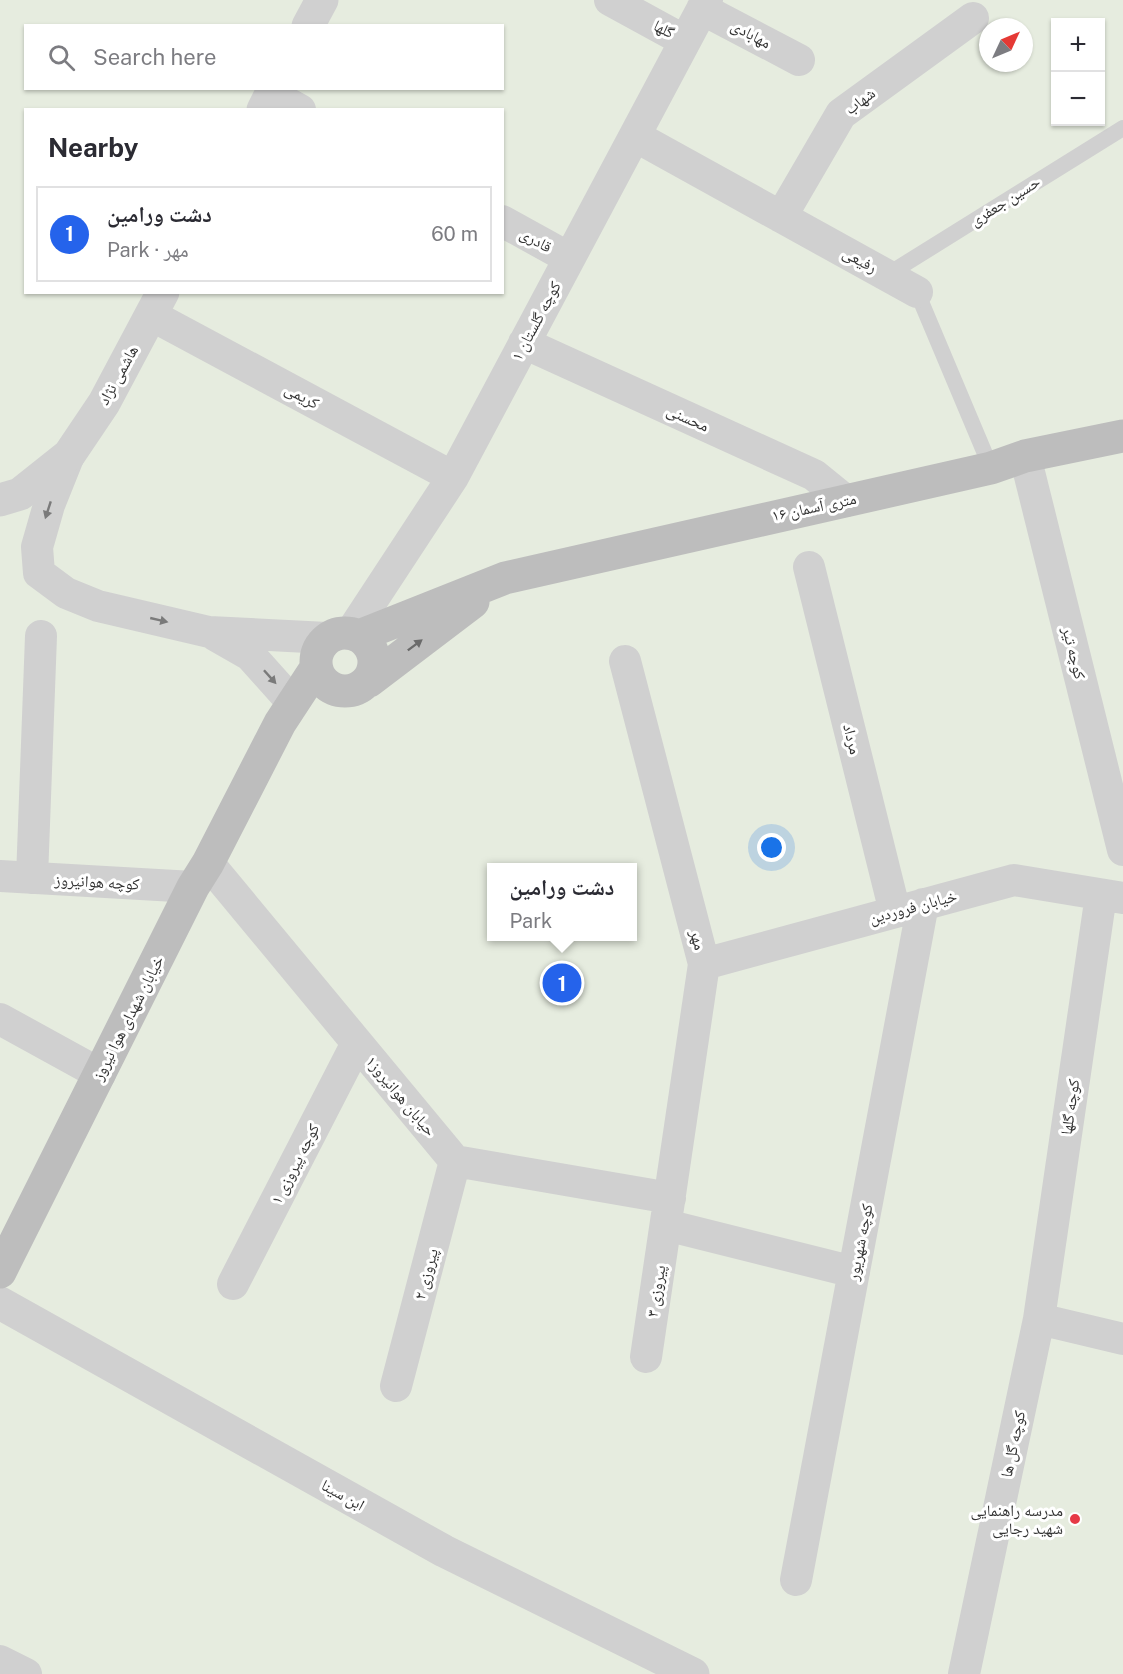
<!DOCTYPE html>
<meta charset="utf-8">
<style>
body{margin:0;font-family:"Public Sans","Noto Naskh Arabic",sans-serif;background:#f7f7f7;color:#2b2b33}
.controls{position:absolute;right:18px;top:18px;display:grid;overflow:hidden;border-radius:0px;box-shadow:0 2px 4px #0004}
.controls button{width:54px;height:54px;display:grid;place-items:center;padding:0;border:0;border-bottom:2px solid #e1e1e2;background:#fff;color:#2b2b33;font:30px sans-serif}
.compass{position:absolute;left:979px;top:18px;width:54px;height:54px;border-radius:50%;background:#fff;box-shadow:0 2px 4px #0004;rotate:46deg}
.you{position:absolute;left:772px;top:848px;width:21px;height:21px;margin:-15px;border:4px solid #fff;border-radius:50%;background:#1a73e8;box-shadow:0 0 0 9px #1a73e833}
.badge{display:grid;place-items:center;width:39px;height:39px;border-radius:50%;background:#2563eb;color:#fff;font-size:20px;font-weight:700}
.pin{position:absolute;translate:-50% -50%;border:3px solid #fff;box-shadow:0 2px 6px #0006}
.popup{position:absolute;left:487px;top:863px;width:150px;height:78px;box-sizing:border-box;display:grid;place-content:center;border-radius:0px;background:#fff;filter:drop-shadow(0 2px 4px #0005);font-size:20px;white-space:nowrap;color:#7c7c81}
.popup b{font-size:22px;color:#2b2b33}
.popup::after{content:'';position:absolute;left:50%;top:100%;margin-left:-12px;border:12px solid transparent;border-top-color:#fff}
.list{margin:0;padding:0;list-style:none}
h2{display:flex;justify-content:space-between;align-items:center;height:78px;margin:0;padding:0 24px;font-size:26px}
h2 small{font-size:20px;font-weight:400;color:#7c7c81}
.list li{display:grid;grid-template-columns:39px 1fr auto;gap:18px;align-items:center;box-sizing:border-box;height:96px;margin:0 12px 12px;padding:0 12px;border:2px solid #e1e1e2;border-radius:0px}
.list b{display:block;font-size:22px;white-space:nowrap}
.list p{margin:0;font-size:20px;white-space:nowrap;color:#7c7c81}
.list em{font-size:20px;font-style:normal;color:#7c7c81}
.icon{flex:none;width:33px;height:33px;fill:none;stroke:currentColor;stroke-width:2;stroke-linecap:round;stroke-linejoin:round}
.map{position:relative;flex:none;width:1123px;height:1674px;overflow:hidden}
.search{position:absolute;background:#fff;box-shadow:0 2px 4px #0004;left:24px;top:24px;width:480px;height:66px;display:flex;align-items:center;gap:15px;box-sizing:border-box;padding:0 21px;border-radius:0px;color:#7c7c81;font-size:22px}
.panel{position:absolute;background:#fff;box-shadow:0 2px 4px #0004;left:24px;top:108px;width:480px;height:186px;border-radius:0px}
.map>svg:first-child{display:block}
.green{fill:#e6ecdf;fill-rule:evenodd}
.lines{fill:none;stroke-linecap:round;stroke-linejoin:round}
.service{stroke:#d0d0d0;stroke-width:16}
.minor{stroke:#d0d0d0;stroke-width:32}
.tertiary{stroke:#d0d0d0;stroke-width:33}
.secondary{stroke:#bdbdbd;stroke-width:33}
.oneway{fill:#7a7a7a}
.oneway2{fill:#6a6a6a}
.poi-dot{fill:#e63946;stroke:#fff;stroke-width:2}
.labels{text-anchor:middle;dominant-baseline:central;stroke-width:6;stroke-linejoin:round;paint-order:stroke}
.street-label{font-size:16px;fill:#333;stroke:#fff}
.poi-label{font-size:16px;fill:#333;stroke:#fff;text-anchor:end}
</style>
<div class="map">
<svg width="1123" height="1674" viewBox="0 0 1123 1674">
<rect width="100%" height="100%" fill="#fff"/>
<path class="green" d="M 0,0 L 1123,0 L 1123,1674 L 0,1674 ZM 1056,22 L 1100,22 L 1100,122 L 1056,122 ZM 26,26 L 502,26 L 502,88 L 26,88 ZM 988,27 L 1024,27 L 1024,63 L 988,63 ZM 26,110 L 502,110 L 502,292 L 26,292 ZM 492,868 L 632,868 L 632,936 L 492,936 Z"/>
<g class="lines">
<path class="service" d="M 887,275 L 1123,128
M 917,292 L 991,468"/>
<path class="minor" d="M 610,0 L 685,41
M 702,9 L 799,60
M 271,94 L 300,110
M 635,136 L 917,292
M 781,217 L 841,114 L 973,18
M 502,221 L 569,258
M 151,315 L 453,477
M 524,343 L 814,475 L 846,501
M 69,455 L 49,505 L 37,547 L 39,573 L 66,593 L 98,606 L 209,632 L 327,638
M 1025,456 L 1123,850
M 809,567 L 895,912
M 350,634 L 453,477 L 707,0
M 215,635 L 250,655 L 293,703
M 625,661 L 704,964 L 646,1357
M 208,863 L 455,1161 L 670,1198
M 0,876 L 193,887
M 32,878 L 41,636
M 704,964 L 1014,880 L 1123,898
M 0,1019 L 100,1074
M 666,1225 L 854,1272
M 233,1284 L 357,1043
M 1039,1319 L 1123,1339
M 396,1386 L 455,1161
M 796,1580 L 923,904
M 0,1661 L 26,1674
M 964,1674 L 1039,1319 L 1101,895"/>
<path class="tertiary" d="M 308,26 L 322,0
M 263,110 L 274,88
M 0,500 L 20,494 L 69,455 L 104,403 L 163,292
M 0,1303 L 444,1551 L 693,1674"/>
<path class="secondary" d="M316 662a29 29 0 1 1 58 0a29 29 0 1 1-58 0Z
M 359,636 L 505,578 L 991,468 L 1025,456 L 1123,436
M 369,681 L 473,602
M 0,1272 L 193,887 L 208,863 L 280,723 L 316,668"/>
</g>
<defs><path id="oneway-solid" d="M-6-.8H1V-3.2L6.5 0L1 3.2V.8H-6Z" transform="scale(1.5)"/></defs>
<g class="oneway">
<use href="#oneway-solid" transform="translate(48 510) rotate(108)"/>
<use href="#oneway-solid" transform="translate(159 620) rotate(13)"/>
<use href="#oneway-solid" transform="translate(270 677) rotate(48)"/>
</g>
<use class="oneway2" href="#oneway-solid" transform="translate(415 645) rotate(-37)"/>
<circle class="poi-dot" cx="1075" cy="1519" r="6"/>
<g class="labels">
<g class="street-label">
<text transform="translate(664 29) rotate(28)">گلها</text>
<text transform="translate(751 34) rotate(28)">مهابادی</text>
<text transform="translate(860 101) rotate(-37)">شهاب</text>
<text transform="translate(1005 201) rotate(-32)">حسین جعفری</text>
<text transform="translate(536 240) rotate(29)">قادری</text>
<text transform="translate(860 260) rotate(29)">رفیعی</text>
<text transform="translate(536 321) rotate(-62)">کوچه گلستان ۱</text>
<text transform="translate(118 375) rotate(-61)">هاشمی نژاد</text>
<text transform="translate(302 396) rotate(28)">کریمی</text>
<text transform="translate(688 418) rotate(24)">محسنی</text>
<text transform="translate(814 507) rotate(-12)">۱۶ متری آسمان</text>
<text transform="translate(1074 653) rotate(76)">کوچه تیر</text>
<text transform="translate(852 739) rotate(76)">مرداد</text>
<text transform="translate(97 882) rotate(3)">کوچه هوانیروز</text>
<text transform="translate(913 907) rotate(-15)">خیابان فروردین</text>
<text transform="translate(698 940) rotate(75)">مهر</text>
<text transform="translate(128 1018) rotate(-63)">خیابان شهدای هوا نیروز</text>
<text transform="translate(401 1096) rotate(50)">حیابان هوانیروز۱</text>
<text transform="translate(1070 1107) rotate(-82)">کوچه گلها</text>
<text transform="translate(295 1164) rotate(-63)">کوچه پیروزی ۱</text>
<text transform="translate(860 1242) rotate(-79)">کوچه شهریور</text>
<text transform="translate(426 1274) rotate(-75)">پیروزی ۲</text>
<text transform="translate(656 1291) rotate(-81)">پیروزی ۳</text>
<text transform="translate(1013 1444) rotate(-78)">کوچه گل ها</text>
<text transform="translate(343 1495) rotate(29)">ابن سینا</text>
</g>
<g class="poi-label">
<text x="1063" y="1510">مدرسه راهنمایی<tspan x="1063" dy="18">شهید رجایی</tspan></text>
</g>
</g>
</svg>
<div class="controls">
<button>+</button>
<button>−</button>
</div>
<svg class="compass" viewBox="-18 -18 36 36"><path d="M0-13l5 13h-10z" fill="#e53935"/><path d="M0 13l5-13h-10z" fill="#7c7c81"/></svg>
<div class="you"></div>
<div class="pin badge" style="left:562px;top:983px">1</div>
<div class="popup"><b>دشت ورامین</b>Park</div>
<div class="search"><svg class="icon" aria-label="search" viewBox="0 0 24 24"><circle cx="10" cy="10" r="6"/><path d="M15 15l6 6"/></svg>Search here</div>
<section class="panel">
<h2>Nearby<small></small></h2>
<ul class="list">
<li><span class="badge">1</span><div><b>دشت ورامین</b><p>Park · مهر</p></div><em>60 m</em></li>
</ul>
</section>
</div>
